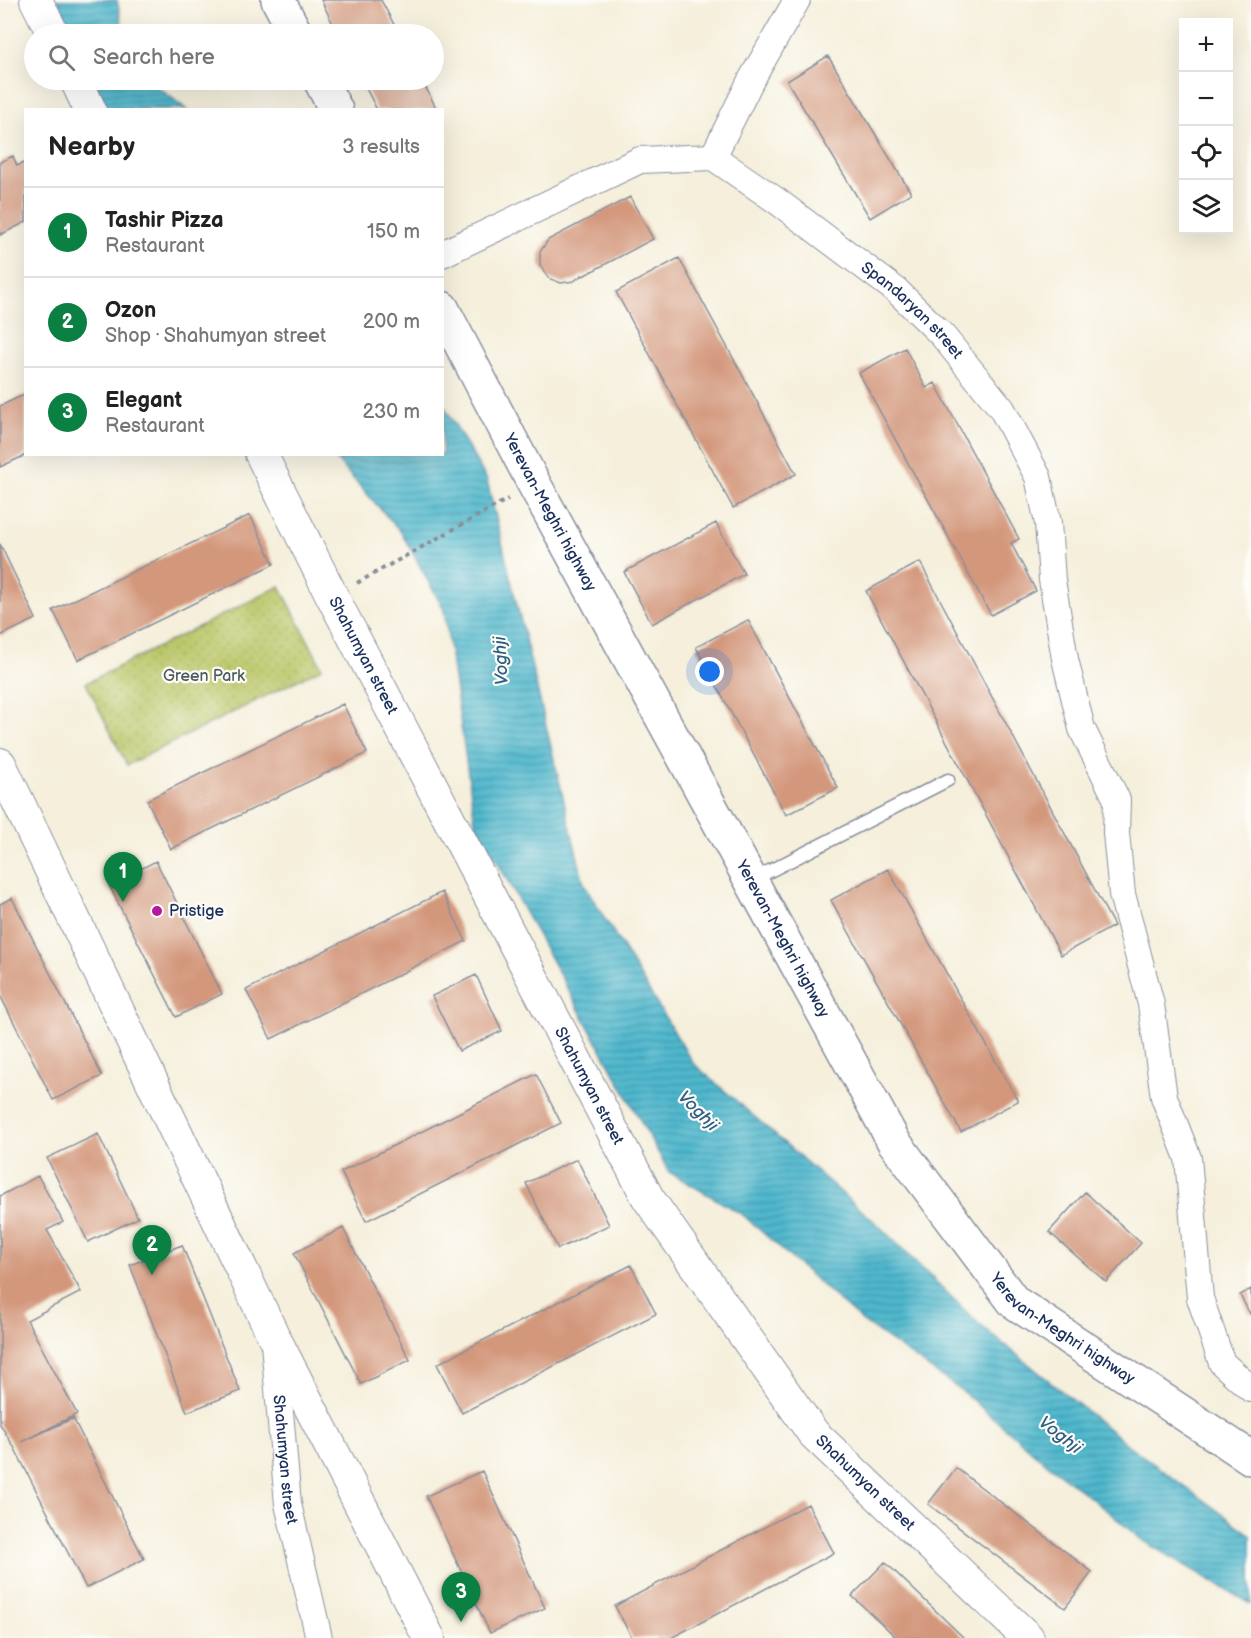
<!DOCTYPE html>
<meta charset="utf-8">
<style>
body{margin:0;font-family:"Balsamiq Sans",sans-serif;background:#f2f2f2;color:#222}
.controls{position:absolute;right:18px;top:18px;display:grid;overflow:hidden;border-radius:0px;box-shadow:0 6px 24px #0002}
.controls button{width:54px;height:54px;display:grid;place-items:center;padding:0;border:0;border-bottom:2px solid #e0e0e0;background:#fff;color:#222;font:30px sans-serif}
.you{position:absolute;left:710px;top:672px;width:21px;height:21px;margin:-15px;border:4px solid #fff;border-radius:50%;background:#1a73e8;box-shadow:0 0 0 9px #1a73e833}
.badge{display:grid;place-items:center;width:39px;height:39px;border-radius:50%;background:#0b8043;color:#fff;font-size:20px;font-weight:700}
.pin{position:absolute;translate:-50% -50px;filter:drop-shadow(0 2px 3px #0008)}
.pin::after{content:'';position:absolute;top:32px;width:21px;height:18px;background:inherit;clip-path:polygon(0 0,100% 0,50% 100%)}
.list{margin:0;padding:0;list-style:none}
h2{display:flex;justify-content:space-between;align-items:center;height:78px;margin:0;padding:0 24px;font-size:26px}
h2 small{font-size:20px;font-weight:400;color:#767676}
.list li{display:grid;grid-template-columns:39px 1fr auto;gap:18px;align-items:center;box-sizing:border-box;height:90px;padding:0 24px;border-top:2px solid #e0e0e0}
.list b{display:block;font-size:22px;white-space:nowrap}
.list p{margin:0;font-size:20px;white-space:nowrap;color:#767676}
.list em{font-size:20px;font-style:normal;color:#767676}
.icon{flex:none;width:33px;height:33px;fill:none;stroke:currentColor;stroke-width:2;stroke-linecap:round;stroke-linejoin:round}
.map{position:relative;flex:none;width:1251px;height:1638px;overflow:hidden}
.search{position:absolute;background:#fff;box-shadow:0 6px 24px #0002;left:24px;top:24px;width:420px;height:66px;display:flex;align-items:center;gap:15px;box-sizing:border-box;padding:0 21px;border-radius:33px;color:#767676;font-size:22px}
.panel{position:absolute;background:#fff;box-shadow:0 6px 24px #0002;left:24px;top:108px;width:420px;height:348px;border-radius:0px}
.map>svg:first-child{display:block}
.park{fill:url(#park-dots);stroke:#6b7b64;stroke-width:1.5}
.water{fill:url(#water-rules);stroke:#357496;stroke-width:1.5}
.building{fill:#d3977b}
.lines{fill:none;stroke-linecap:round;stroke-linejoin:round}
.service-casing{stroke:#888f9c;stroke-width:15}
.minor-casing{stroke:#888f9c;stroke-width:28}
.tertiary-casing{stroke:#888f9c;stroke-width:34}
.trunk-casing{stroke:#888f9c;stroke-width:36}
.path{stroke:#888f9c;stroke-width:4;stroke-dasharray:4.5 4.5;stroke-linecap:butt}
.service{stroke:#fff;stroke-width:12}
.minor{stroke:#fff;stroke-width:26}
.tertiary{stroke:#fff;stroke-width:32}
.trunk{stroke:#fff;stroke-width:33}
.poi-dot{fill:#b5179e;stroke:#fdfcf7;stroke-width:2}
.labels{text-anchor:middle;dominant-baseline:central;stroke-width:4.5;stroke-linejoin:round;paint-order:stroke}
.street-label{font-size:16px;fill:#1b2f5e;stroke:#fdfcf7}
.park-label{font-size:16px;fill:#4b5d61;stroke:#fdfcf7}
.poi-label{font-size:16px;fill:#1b2f5e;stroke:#fdfcf7;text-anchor:start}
.water-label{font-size:18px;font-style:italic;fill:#2d5f85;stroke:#fdfcf7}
</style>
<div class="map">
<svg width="1251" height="1638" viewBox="0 0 1251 1638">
<defs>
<pattern id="park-dots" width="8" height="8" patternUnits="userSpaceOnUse" patternTransform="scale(1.5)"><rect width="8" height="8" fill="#bbc769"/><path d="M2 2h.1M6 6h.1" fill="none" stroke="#a0ab5d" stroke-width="1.8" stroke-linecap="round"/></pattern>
<pattern id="water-rules" width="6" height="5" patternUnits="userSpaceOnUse" patternTransform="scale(1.5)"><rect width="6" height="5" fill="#4fb8cd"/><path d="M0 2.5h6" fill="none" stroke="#4196aa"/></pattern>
</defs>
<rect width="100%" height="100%" fill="#fdfcf7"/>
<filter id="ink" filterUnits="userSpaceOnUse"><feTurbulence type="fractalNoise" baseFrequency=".0167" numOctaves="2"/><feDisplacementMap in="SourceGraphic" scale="12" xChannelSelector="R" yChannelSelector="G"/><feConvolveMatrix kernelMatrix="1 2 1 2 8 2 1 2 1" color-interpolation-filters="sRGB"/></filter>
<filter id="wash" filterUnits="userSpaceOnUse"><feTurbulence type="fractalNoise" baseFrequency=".008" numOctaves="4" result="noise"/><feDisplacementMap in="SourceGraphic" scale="24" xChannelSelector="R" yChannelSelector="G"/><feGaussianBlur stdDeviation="1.35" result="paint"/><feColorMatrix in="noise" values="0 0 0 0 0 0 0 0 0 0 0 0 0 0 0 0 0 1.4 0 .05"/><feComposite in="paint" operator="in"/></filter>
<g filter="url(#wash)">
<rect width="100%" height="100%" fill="#f5efdb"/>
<path class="park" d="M 280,586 L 322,668 L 127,765 L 86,683 Z"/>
<path class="water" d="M 57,0 L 117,0 L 124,34 L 70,34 Z
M 92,80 L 149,80 L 186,109 L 107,109 Z
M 443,404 L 487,480 L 584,884 L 693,1063 L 876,1223 L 979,1324 L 1132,1448 L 1251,1535 L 1251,1604 L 1143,1541 L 1106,1510 L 1040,1458 L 962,1391 L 863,1322 L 743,1215 L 669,1172 L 475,822 L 444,610 L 401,532 L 332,455 L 442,454 Z"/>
<g id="blocks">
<path class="building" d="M 321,0 L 381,0 L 399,34 L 338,34 Z
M 828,56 L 911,193 L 870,218 L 787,81 Z
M 362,80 L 422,80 L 437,110 L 377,110 Z
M 13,156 L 17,166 L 26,162 L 26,222 L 0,235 L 0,162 Z
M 630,197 L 653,239 L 583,276 L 582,275 L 574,281 L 561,283 L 548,278 L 540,265 L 540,252 L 548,240 Z
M 679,258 L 796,474 L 733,508 L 616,292 Z
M 905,348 L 926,388 L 935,383 L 1019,539 L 1011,543 L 1036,591 L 991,615 L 859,373 Z
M 26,394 L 26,455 L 0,467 L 0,406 Z
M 250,515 L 274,564 L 78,660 L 53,610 Z
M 716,523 L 744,574 L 652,624 L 624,572 Z
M 0,544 L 36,619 L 0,636 Z
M 920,562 L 1114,926 L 1061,955 L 866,591 Z
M 748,620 L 838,788 L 786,815 L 696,647 Z
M 343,704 L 367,753 L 171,849 L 147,800 Z
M 156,861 L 222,994 L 176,1017 L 109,885 Z
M 888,869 L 1018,1101 L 961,1132 L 831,900 Z
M 442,892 L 466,941 L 271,1039 L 246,990 Z
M 12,898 L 102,1076 L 53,1100 L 0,995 L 0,904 Z
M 476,975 L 502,1031 L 459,1051 L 432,996 Z
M 536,1074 L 561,1123 L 366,1221 L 341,1172 Z
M 98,1134 L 138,1218 L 88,1242 L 47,1158 Z
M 577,1159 L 609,1225 L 558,1249 L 526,1183 Z
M 38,1176 L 63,1222 L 47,1230 L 81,1292 L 27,1320 L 77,1414 L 22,1442 L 73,1418 L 144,1559 L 86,1588 L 14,1447 L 0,1424 L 0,1196 Z
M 1085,1192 L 1141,1243 L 1106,1282 L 1049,1232 Z
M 343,1228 L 410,1360 L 361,1384 L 294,1253 Z
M 182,1245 L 240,1391 L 187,1412 L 130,1265 Z
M 631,1265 L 656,1314 L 462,1413 L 437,1364 Z
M 1251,1289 L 1251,1316 L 1240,1295 Z
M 956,1468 L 1092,1572 L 1065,1608 L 928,1504 Z
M 482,1471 L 545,1608 L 490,1633 L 426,1496 Z
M 808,1504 L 834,1553 L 671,1638 L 632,1638 L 615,1606 Z
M 885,1562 L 964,1638 L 897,1638 L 852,1596 Z"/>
</g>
</g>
<g filter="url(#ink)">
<use href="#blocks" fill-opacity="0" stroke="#888f9c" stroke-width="1.5"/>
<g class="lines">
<g class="service-casing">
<path id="service" d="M 752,880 L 948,780"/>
</g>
<g class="minor-casing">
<g id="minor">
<path d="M 713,157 L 750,82 L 797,0"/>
<path id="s1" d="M 442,254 L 640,160 L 713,157 L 777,201 L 897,291 L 942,335 L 1002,409 L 1038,477 L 1048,523 L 1052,580 L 1065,659 L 1082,729 L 1117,800 L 1116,833 L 1122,894 L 1151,1004 L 1164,1097 L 1188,1158 L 1200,1298 L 1222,1363 L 1251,1389"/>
<path id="s2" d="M 274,1343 L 288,1504 L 319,1638"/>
</g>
</g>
<g class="tertiary-casing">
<g id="tertiary">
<path d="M 36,0 L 53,34"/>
<path d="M 76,80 L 90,110"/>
<path id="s3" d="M 261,454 L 331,594 L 648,1198 L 813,1433 L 1028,1638"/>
<path d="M 0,764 L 274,1337 L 429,1638"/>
</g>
</g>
<g class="trunk-casing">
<g id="trunk">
<path d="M 278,0 L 296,34"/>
<path d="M 320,80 L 336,110"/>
<path id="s4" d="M 442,308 L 533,482 L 894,1142 L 1014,1302 L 1251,1458"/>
</g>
</g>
<path class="path" d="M 357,583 L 508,499"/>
<use href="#service" class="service"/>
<use href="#minor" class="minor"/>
<use href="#tertiary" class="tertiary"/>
<use href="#trunk" class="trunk"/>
</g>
</g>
<circle class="poi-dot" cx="157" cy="911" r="6"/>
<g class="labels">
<g class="street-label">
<text stroke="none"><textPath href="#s1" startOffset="544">Spandaryan street</textPath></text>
<text stroke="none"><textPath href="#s4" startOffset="231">Yerevan-Meghri highway</textPath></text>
<text stroke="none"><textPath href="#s3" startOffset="226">Shahumyan street</textPath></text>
<text stroke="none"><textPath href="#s4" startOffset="717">Yerevan-Meghri highway</textPath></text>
<text stroke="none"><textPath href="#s3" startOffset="712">Shahumyan street</textPath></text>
<text stroke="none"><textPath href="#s4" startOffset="1203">Yerevan-Meghri highway</textPath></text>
<text stroke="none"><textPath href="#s2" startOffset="117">Shahumyan street</textPath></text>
<text stroke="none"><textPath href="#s3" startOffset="1198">Shahumyan street</textPath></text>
</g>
<g class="park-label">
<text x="204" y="676">Green Park</text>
</g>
<g class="poi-label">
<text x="169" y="911">Pristige</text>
</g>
<g class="water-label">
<text transform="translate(501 661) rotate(-93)">Voghji</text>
<text transform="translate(698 1111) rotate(45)">Voghji</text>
<text transform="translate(1060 1435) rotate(38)">Voghji</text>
</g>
</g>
</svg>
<div class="controls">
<button>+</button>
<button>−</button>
<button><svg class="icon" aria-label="locate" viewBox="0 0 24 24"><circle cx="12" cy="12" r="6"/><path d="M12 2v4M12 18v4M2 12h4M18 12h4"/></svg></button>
<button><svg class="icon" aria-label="layers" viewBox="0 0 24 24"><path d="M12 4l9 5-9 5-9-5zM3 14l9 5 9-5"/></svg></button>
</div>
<div class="you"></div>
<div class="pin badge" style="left:123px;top:902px">1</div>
<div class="pin badge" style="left:152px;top:1275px">2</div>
<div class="pin badge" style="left:461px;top:1622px">3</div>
<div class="search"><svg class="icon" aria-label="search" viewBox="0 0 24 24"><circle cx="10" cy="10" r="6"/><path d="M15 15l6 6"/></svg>Search here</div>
<section class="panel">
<h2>Nearby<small>3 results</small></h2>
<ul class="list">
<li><span class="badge">1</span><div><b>Tashir Pizza</b><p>Restaurant</p></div><em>150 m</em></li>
<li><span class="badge">2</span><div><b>Ozon</b><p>Shop · Shahumyan street</p></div><em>200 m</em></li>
<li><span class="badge">3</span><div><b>Elegant</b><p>Restaurant</p></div><em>230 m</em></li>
</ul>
</section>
</div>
